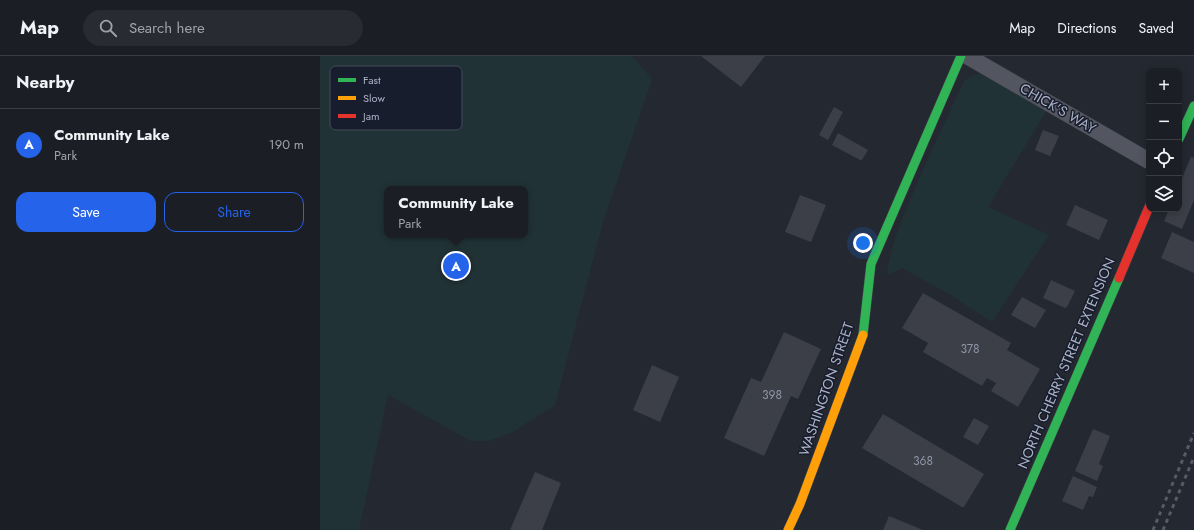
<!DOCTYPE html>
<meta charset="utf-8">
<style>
body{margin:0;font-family:Jost,sans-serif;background:#282b32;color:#f1f3f6}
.controls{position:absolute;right:12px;top:12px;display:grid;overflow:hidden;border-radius:8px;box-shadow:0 2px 10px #0003}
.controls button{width:36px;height:36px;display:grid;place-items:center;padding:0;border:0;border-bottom:1px solid #393c42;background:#1b1e25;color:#f1f3f6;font:20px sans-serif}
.you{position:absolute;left:543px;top:187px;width:14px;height:14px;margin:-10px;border:3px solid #fff;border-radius:50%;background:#1a73e8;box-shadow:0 0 0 6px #1a73e833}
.badge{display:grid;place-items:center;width:26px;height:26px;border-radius:50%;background:#2563eb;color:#fff;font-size:13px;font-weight:700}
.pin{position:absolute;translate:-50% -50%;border:2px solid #fff;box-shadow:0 1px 4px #0006}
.popup{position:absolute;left:64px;top:130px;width:144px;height:52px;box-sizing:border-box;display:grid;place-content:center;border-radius:8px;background:#1b1e25;filter:drop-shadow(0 1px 3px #0005);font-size:13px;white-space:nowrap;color:#a0a2a7}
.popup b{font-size:15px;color:#f1f3f6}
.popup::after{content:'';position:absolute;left:50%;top:100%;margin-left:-8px;border:8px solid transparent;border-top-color:#1b1e25}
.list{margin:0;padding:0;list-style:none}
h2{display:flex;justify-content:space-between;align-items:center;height:52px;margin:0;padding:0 16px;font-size:17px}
h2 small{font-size:13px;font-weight:400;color:#a0a2a7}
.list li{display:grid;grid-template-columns:26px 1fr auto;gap:12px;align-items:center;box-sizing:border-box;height:72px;padding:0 16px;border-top:1px solid #393c42}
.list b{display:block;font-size:15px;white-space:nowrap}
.list p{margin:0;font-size:13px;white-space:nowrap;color:#a0a2a7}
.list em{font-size:13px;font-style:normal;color:#a0a2a7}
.actions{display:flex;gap:8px;padding:12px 16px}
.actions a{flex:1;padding:9px 0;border:1px solid #2563eb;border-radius:12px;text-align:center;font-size:14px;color:#2563eb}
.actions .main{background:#2563eb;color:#fff}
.icon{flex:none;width:22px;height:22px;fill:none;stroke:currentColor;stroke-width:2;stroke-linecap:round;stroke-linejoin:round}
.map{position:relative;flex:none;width:874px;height:474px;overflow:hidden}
header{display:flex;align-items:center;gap:24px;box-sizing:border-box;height:56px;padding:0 20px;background:#1b1e25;border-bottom:1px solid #393c42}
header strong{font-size:19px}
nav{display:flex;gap:22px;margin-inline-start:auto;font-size:14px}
.search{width:280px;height:36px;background:#282b32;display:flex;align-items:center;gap:10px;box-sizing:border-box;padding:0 14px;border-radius:22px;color:#a0a2a7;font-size:15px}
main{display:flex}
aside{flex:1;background:#1b1e25}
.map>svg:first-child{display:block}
.green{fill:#213237;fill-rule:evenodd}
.building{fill:#3c3f48}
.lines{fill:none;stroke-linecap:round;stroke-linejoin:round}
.street-casing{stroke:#40434a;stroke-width:17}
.fast-casing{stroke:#40434a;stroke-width:10}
.slow-casing{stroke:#40434a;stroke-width:10}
.jam-casing{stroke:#40434a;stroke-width:10}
.street{stroke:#535660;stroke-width:16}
.fast{stroke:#30b455;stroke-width:9}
.slow{stroke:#ff9f0a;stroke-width:9}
.jam{stroke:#e5322d;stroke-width:9}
.rail{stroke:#575b63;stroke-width:3;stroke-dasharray:4 4;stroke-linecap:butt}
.labels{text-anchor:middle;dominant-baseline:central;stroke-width:3;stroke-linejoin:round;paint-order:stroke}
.number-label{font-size:12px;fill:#8f95a6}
.street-label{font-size:14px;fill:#abb2c5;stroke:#171d2c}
.key{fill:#171d2c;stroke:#434a5a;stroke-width:1}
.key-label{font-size:11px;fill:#abb2c5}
</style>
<header>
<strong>Map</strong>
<div class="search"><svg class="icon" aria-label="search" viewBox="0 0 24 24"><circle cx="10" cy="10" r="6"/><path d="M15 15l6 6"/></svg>Search here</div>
<nav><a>Map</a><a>Directions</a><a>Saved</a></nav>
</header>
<main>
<aside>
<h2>Nearby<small></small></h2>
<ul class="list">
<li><span class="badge">A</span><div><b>Community Lake</b><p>Park</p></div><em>190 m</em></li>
</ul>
<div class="actions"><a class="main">Save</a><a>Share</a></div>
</aside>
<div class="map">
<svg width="874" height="474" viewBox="0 0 874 474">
<rect width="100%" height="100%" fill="#242831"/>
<path class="green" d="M 0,0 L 312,0 L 332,23 L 283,166 L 260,253 L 235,349 L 191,377 L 168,385 L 151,385 L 68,339 L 39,474 L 0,474 ZM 67,133 L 205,133 L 205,179 L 67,179 Z
M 665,17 L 728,52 L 668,151 L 729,179 L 672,266 L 629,238 L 582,212 L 568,219 C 560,199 632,52 644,25 L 654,19 Z"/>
<path class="building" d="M 381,0 L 445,0 L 421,31 Z
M 514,51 L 523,56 L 508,84 L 499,79 Z
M 723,74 L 739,80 L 730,100 L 715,94 Z
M 518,77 L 548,94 L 542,104 L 540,104 L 512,89 Z
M 871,101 L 874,102 L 874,144 L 862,173 L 844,165 L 849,153 L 859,153 L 859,129 Z
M 480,139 L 506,149 L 491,186 L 465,176 Z
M 755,149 L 788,164 L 779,184 L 746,169 Z
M 852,176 L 874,186 L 874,217 L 841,202 Z
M 731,224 L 755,235 L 747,251 L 745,252 L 723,242 Z
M 603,237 L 691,287 L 687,294 L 720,313 L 698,351 L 671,335 L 676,327 L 667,322 L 662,330 L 603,296 L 608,287 L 582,272 Z
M 702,241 L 726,254 L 715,272 L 691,259 Z
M 464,276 L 501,293 L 478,343 L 471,340 L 444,400 L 404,382 L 431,322 L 441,326 Z
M 332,309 L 359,321 L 340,366 L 313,354 Z
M 563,358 L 664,418 L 644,451 L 642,451 L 542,392 Z
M 654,362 L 669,370 L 658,389 L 643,381 Z
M 773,373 L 790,380 L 779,408 L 783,410 L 777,425 L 755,415 Z
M 215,416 L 241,427 L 222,474 L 190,474 Z
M 753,420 L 777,431 L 773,441 L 769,440 L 763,454 L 742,445 Z
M 569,460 L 603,474 L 563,474 Z"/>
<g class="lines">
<g class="street-casing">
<path id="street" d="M 647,0 L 829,105"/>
</g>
<g class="fast-casing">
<path id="fast" d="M 859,83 L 874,50
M 543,279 L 551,208 L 641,0
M 690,474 L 799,222"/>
</g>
<g class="slow-casing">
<path id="slow" d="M 468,474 L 480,448 L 543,279"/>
</g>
<g class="jam-casing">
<path id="jam" d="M 799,222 L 829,151"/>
</g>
<use href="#street" class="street"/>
<use href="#fast" class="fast"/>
<use href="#slow" class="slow"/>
<use href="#jam" class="jam"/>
<path class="rail" d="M 833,474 L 874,377
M 843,474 L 874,401"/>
</g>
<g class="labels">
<g class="number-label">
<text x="650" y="293">378</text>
<text x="452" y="339">398</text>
<text x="603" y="405">368</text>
</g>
<g class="street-label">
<text transform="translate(738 52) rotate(30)">CHICK'S WAY</text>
<text transform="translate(746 307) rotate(-67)">NORTH CHERRY STREET EXTENSION</text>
<text transform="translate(506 333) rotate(-71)">WASHINGTON STREET</text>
</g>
</g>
<rect x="10" y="10" width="132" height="64" rx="6" class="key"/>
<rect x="18" y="22" width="18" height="4" fill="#30b455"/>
<rect x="18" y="40" width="18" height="4" fill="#ff9f0a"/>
<rect x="18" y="58" width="18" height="4" fill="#e5322d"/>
<g class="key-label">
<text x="43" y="28">Fast</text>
<text x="43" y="46">Slow</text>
<text x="43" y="64">Jam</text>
</g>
</svg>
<div class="controls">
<button>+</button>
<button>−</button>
<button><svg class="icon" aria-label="locate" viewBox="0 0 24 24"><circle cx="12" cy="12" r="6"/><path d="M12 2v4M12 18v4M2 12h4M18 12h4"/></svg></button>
<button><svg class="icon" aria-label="layers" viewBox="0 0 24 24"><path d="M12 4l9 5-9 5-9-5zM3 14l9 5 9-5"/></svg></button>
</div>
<div class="you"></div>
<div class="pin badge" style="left:136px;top:210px">A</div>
<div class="popup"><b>Community Lake</b>Park</div>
</div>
</main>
